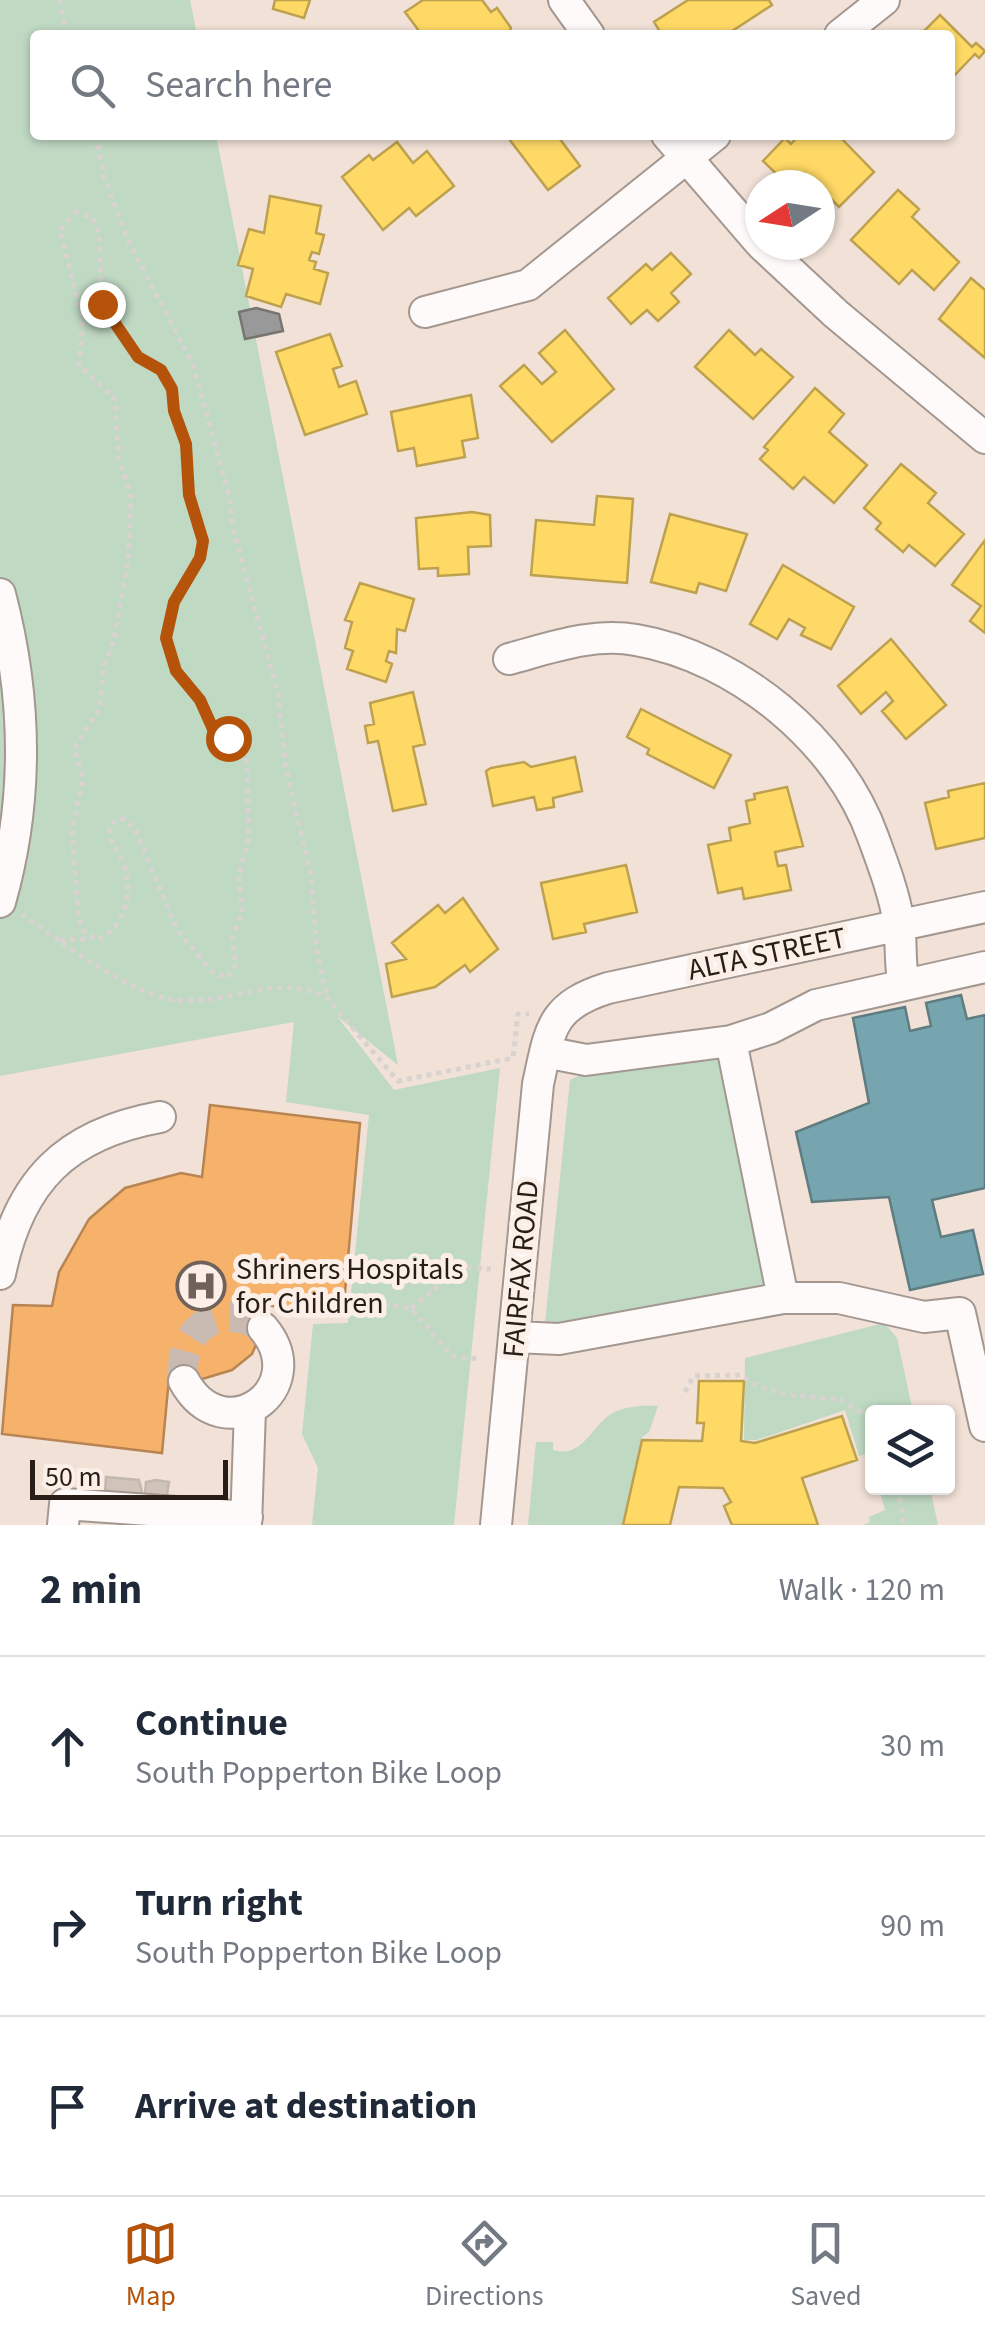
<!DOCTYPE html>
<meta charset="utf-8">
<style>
body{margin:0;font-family:"Source Sans 3",sans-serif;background:#f6f6f7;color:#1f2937}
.controls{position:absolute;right:30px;bottom:30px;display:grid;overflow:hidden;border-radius:10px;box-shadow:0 2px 8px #0004}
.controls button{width:90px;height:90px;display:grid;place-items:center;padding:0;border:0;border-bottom:2px solid #e0e1e3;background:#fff;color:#1f2937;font:50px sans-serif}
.compass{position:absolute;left:745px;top:170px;width:90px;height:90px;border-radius:50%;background:#fff;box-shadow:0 2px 8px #0004;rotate:258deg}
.scale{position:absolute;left:30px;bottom:25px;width:198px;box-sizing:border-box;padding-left:10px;border:5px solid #281d17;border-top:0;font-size:28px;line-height:35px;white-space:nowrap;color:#281d17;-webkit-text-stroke:8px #fbefe8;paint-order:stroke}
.stop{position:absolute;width:30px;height:30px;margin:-22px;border:8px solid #b45309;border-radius:50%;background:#fff}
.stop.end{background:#b45309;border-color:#fff;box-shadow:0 2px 10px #0008}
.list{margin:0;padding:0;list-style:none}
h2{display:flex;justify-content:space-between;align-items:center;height:130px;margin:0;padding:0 40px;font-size:42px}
h2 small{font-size:32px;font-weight:400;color:#747a83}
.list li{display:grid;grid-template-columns:65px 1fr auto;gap:30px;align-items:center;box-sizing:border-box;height:180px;padding:0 40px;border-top:2px solid #e0e1e3}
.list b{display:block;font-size:38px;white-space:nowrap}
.list p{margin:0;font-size:32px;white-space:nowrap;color:#747a83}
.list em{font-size:32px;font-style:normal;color:#747a83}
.icon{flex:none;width:55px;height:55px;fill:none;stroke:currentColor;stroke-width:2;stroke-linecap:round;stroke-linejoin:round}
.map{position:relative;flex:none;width:985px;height:1525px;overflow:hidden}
.search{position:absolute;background:#fff;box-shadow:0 2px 8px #0004;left:30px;right:30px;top:30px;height:110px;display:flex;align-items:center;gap:25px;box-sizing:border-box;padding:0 35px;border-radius:10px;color:#747a83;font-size:38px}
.sheet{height:670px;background:#fff}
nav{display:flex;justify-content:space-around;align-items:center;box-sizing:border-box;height:140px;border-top:2px solid #e0e1e3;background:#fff;font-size:28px;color:#747a83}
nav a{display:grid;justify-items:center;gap:5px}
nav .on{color:#b45309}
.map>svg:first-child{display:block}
.green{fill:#bfd9c3}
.homes{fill:#ffd966;stroke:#bea14e;stroke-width:2.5}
.health{fill:#f6b26b;stroke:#b88552;stroke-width:2.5}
.public{fill:#76a5af;stroke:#5f7c81;stroke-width:2.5}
.industry{fill:#999;stroke:#777472;stroke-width:2.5}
.building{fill:#cfc3ba;stroke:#c3b7ae;stroke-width:2.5}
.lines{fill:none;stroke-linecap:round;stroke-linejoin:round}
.minor-tunnel{stroke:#c9bab1;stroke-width:30;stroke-dasharray:30 15;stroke-linecap:butt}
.minor-casing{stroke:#a39790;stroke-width:34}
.path{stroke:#d8d3d0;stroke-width:5;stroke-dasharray:5 5;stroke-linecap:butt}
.minor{stroke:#fdfaf9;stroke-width:30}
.route{stroke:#b45309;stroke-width:12}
.labels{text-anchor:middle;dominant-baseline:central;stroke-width:10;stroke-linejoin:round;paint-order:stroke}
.street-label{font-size:30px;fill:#281d17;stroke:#fbefe8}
.poi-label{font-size:30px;fill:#281d17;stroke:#fbefe8;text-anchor:start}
</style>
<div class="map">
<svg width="985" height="1525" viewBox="0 0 985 1525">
<rect width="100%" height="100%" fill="#f1e1d7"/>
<path class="green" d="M 0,0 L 190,0 L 197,35 L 35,35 L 35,135 L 216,135 L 398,1065 L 337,1016 L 394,1090 L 500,1068 L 454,1525 L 312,1525 L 318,1468 L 302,1434 L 313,1324 L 348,1323 L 369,1115 L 286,1102 L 294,1022 L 0,1076 Z
M 712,1058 L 722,1062 L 767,1282 L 754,1289 L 551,1326 L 545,1323 L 570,1080 L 583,1074 Z
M 884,1323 L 897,1338 L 913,1412 L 872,1412 L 872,1465 L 869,1453 L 859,1456 L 845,1410 L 757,1440 L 744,1440 L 745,1358 Z
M 658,1406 L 649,1432 L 642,1437 L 625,1525 L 528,1525 L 536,1442 L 553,1442 L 553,1450 C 582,1459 591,1427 611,1414 C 624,1406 644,1405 658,1406 Z
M 879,1488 L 930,1488 L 938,1525 L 863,1525 L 870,1522 L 869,1517 L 885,1510 Z"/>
<path class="homes" d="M 275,0 L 310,0 L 304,18 L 273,9 Z
M 423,0 L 482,0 L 491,12 L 497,8 L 511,28 L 508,35 L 422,35 L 405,12 Z
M 688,0 L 769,0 L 772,5 L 726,35 L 662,35 L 654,22 Z
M 940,15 L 972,47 L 976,43 L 985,51 L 979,58 L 975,54 L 950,80 L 950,35 L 922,33 Z
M 506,135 L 557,135 L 580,166 L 548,190 Z
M 799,135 L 838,135 L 874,172 L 839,207 L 804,173 L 788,185 L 763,161 L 785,138 L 791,144 Z
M 397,142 L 413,163 L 427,151 L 454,186 L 416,216 L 409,208 L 383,230 L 342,177 L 369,155 L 373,160 Z
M 898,190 L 919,209 L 912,217 L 959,262 L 934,290 L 912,270 L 899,284 L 851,240 Z
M 270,196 L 321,206 L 316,233 L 324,235 L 319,254 L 312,252 L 309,260 L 316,262 L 314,269 L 328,273 L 320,304 L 286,294 L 281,307 L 246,296 L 253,269 L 238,265 L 249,229 L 264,233 Z
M 671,253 L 691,274 L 671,293 L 679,302 L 658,321 L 647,310 L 631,324 L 608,298 L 646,264 L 652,270 Z
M 971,278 L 985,290 L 985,358 L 939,319 Z
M 565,330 L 614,389 L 552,442 L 500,386 L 524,365 L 542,384 L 556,372 L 539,353 Z
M 729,330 L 755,355 L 761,349 L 793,377 L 753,419 L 695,367 Z
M 330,334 L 342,366 L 333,369 L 339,387 L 356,381 L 367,414 L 305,435 L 276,352 Z
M 815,388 L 844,414 L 829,432 L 867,465 L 834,503 L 804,477 L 793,489 L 760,459 L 768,450 L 764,447 Z
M 471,395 L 478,438 L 462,441 L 465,457 L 417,466 L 414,448 L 398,451 L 391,412 Z
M 901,464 L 936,493 L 928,503 L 964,534 L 935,566 L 909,545 L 903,552 L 876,529 L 881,523 L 864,508 Z
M 597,496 L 633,499 L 627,583 L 531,575 L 536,520 L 594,525 Z
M 472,512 L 490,515 L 491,546 L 468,547 L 469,574 L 438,576 L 438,568 L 419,569 L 416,518 Z
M 670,514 L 747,534 L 726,591 L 699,583 L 696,593 L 651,582 Z
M 985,540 L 985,633 L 970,621 L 981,606 L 952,585 Z
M 783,565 L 854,607 L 831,649 L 801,635 L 805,628 L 789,619 L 777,639 L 750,624 Z
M 360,583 L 414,599 L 405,631 L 397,629 L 396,653 L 389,651 L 386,661 L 392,664 L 386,682 L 347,669 L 353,651 L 345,648 L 352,622 L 345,620 Z
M 891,639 L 946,705 L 906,739 L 882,711 L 893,701 L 886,692 L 861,714 L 838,686 Z
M 413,692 L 425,744 L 413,747 L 426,804 L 393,811 L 378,741 L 368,743 L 365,726 L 374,724 L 370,703 Z
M 641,709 L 731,755 L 714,788 L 647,754 L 649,749 L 627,737 Z
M 575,757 L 582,791 L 553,798 L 554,807 L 537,810 L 534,797 L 493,806 L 486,771 L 491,768 L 524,762 L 531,767 Z
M 985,783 L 985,838 L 936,849 L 925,803 L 949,797 L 948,791 Z
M 787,787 L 803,846 L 775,852 L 778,866 L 786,865 L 791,890 L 744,899 L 742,888 L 718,893 L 708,845 L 731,840 L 729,828 L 750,823 L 746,801 L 755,799 L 754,794 Z
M 626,865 L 637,912 L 584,924 L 586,932 L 553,939 L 541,883 Z
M 463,898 L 498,949 L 470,972 L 465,965 L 435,987 L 392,997 L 386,964 L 406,959 L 392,943 L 438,905 L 445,913 Z
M 699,1381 L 744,1381 L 741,1441 L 755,1443 L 842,1416 L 857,1460 L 802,1478 L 818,1525 L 732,1525 L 724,1506 L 731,1502 L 723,1488 L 679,1487 L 670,1525 L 623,1525 L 642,1440 L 702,1441 L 704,1423 L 697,1423 Z"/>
<path class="health" d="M 210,1105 L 360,1123 L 343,1315 L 265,1305 L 263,1328 L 252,1354 L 232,1370 L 199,1380 L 169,1378 L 162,1453 L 2,1434 L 13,1305 L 52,1306 L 59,1272 L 89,1219 L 125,1188 L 181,1173 L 202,1177 Z"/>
<path class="public" d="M 961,995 L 967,1019 L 985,1015 L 985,1188 L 932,1200 L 941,1237 L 973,1230 L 983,1274 L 910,1290 L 889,1197 L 812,1202 L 796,1132 L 869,1103 L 853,1018 L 905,1007 L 910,1031 L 931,1026 L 926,1003 Z"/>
<path class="industry" d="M 256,308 L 279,314 L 283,331 L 245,339 L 239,312 Z"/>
<path class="building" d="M 106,1477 L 139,1480 L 143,1496 L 105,1495 Z
M 156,1480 L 169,1482 L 166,1501 L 145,1495 L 146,1482 Z"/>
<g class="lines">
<path class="minor-tunnel" d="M 184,1381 C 176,1330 219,1299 263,1328"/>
<g class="minor-casing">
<path id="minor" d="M 564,0 L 589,35
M 840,35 L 884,0
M 667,135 L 760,243
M 762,245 L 836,314 L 985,438
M 425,312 L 528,285 L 715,135
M 0,594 C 27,697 29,800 0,902
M 509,659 C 550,648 594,632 636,640 C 737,657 839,741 873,837 C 883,864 895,896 899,924 C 902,944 899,964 904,984
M 731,1041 L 783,1298
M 545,1052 L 586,1060 L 731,1041 L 771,1028 L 816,1005 L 985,967
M 0,1274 C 19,1181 66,1134 160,1117
M 515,1337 L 559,1339 L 783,1298 L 839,1298 L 924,1317 L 960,1313 L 985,1426
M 184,1381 C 224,1453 314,1388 263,1328
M 63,1525 L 65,1504 L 247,1517
M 246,1525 L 250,1409
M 496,1525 L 538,1084 C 550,1030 550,1006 608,988 L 985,907"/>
</g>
<path class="path" d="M 59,0 L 67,35
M 96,135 L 104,176 L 126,236 L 193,365 L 229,495 L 233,528 L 278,694 L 286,769 L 311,876 L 317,951 L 327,998
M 74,212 L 93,218 L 99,234 L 102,304 L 138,357 L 161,370 L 169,381 L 174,411 L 186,444 L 189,495 L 203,541 L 200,557 L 174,602 L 166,637 L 176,671 L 200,700 L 213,729 L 241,748 L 247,765 L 249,837 L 239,875 L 242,912 L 232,940 L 236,965 L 227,978 L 211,971 L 177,930 L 136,831 L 125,819 L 116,820 L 109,830 C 111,844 121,855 125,869 C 133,894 123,931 96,940 L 82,929 L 78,914 L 72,830 L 83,778 L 74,749 L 100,707 L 103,670 L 114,639 L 128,561 L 131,496 L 118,457 L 115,399 L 79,365 L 83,320 L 60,231 Z
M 22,914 C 59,941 130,995 176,1000 C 228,1006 277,971 327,998 L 398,1081 L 513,1058 L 518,1014 L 529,1014
M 60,940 L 89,939
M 344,1301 L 411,1308 L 452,1356 L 481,1359
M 411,1308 L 463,1267 L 491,1269
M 685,1392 L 693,1376 L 741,1375 L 757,1386 L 787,1395 L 840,1399 L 872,1419
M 898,1488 L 904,1525"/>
<use href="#minor" class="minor"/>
</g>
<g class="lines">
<path class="route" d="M 102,304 L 138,357 L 161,370 L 172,389 L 174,411 L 186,444 L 189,495 L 203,541 L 200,558 L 174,602 L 166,638 L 176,671 L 200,700 L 213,729 L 228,738"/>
</g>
<defs>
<g id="hospital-ring" transform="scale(2.5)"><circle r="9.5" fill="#fbefe8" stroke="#6e625a" stroke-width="1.5"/><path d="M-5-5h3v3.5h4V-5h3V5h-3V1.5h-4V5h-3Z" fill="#6e625a"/></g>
</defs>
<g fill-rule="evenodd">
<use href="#hospital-ring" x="201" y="1286"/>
</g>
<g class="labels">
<g class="street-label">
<text transform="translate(767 954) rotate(-12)">ALTA STREET</text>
<text transform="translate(521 1269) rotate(-85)">FAIRFAX ROAD</text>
</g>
<g class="poi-label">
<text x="236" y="1269">Shriners Hospitals<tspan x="236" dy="34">for Children</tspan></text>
</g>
</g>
</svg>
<div class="controls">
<button><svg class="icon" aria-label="layers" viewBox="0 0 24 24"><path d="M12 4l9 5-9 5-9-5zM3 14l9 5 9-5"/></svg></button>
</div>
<svg class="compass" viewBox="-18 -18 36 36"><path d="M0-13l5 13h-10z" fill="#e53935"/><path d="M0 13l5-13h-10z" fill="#747a83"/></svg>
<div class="scale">50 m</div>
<div class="stop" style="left:228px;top:738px"></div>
<div class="stop end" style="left:102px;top:304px"></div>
<div class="search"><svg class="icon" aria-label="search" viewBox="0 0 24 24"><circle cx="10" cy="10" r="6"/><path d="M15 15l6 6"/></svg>Search here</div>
</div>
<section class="sheet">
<h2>2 min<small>Walk · 120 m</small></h2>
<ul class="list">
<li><svg class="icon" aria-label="ahead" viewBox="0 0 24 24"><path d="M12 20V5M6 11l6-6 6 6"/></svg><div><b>Continue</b><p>South Popperton Bike Loop</p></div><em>30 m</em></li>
<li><svg class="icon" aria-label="right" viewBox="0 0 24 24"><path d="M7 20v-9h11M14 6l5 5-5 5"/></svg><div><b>Turn right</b><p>South Popperton Bike Loop</p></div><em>90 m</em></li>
<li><svg class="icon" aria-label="arrive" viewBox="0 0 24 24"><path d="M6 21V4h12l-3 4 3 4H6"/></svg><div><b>Arrive at destination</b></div></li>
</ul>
</section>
<nav>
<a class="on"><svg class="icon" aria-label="map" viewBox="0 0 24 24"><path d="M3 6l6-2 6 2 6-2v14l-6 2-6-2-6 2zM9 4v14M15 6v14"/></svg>Map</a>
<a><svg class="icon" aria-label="directions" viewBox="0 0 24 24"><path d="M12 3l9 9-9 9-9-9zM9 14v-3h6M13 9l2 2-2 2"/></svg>Directions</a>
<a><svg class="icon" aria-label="saved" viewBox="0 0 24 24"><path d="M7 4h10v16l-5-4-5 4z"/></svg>Saved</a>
</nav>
